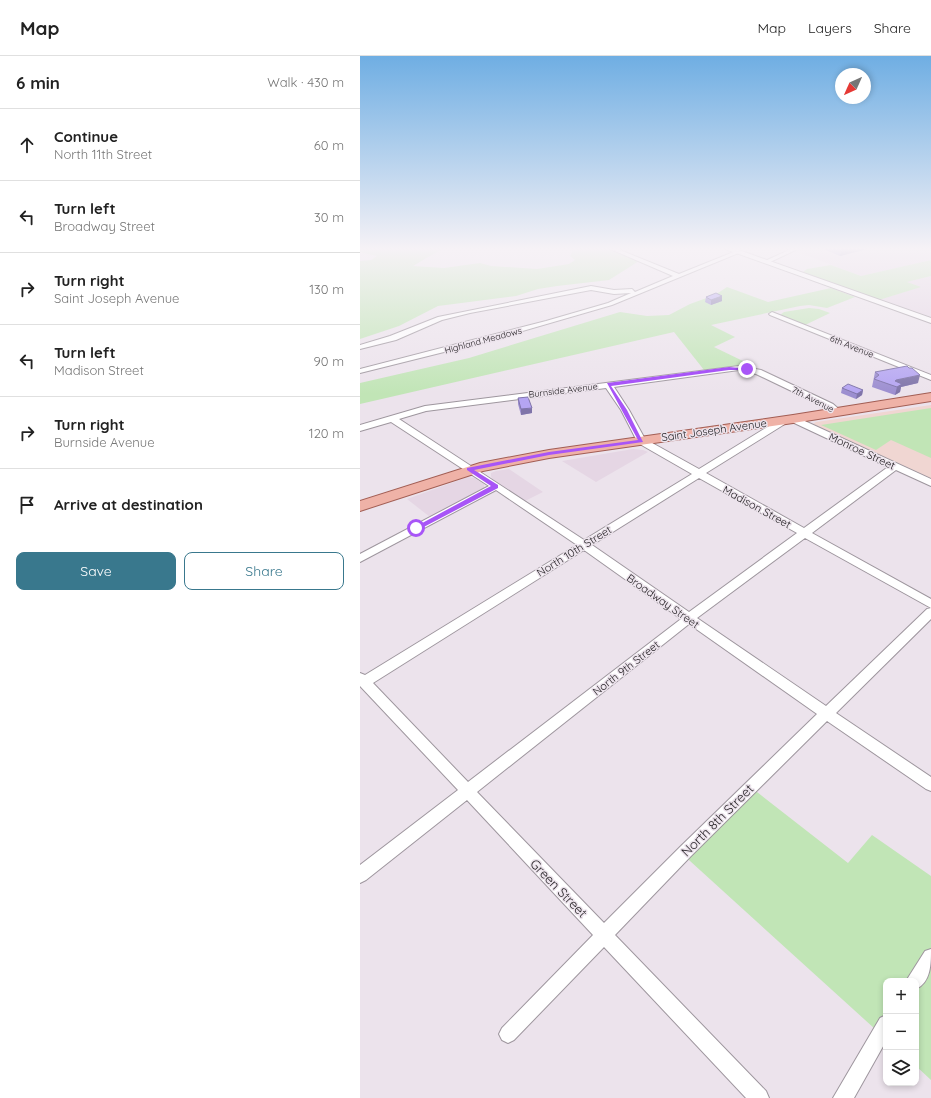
<!DOCTYPE html>
<meta charset="utf-8">
<style>
body{margin:0;font-family:Quicksand,sans-serif;background:#f6f6f6;color:#222}
.controls{position:absolute;right:12px;bottom:12px;display:grid;overflow:hidden;border-radius:8px;box-shadow:0 2px 6px #0003}
.controls button{width:36px;height:36px;display:grid;place-items:center;padding:0;border:0;border-bottom:1px solid #e0e0e0;background:#fff;color:#222;font:20px sans-serif}
.compass{position:absolute;left:475px;top:12px;width:36px;height:36px;border-radius:50%;background:#fff;box-shadow:0 2px 6px #0003;rotate:225deg}
.stop{position:absolute;width:12px;height:12px;margin:-9px;border:3px solid #a855f7;border-radius:50%;background:#fff}
.stop.end{background:#a855f7;border-color:#fff;box-shadow:0 1px 4px #0008}
.list{margin:0;padding:0;list-style:none}
h2{display:flex;justify-content:space-between;align-items:center;height:52px;margin:0;padding:0 16px;font-size:17px}
h2 small{font-size:13px;font-weight:400;color:#767676}
.list li{display:grid;grid-template-columns:26px 1fr auto;gap:12px;align-items:center;box-sizing:border-box;height:72px;padding:0 16px;border-top:1px solid #e0e0e0}
.list b{display:block;font-size:15px;white-space:nowrap}
.list p{margin:0;font-size:13px;white-space:nowrap;color:#767676}
.list em{font-size:13px;font-style:normal;color:#767676}
.actions{display:flex;gap:8px;padding:12px 16px}
.actions a{flex:1;padding:9px 0;border:1px solid #39788d;border-radius:8px;text-align:center;font-size:14px;color:#39788d}
.actions .main{background:#39788d;color:#fff}
.icon{flex:none;width:22px;height:22px;fill:none;stroke:currentColor;stroke-width:2;stroke-linecap:round;stroke-linejoin:round}
.map{position:relative;flex:none;width:571px;height:1042px;overflow:hidden}
header{display:flex;align-items:center;gap:24px;box-sizing:border-box;height:56px;padding:0 20px;background:#fff;border-bottom:1px solid #e0e0e0}
header strong{font-size:19px}
nav{display:flex;gap:22px;margin-inline-start:auto;font-size:14px}
main{display:flex}
aside{flex:1;background:#fff}
.map>svg:first-child{display:block}
.built{fill:#e5d6e4}
.education{fill:#f0d6d2}
.green{fill:#c1e5b6}
.lines{fill:none;stroke-linecap:round;stroke-linejoin:round}
.minor-casing{stroke:#9e969e;stroke-width:2}
.tertiary-casing{stroke:#9e969e;stroke-width:2}
.primary-casing{stroke:#a25e54;stroke-width:2}
.minor{fill:#fff;fill-rule:evenodd}
.tertiary{fill:#fff;fill-rule:evenodd}
.primary{fill:#efb2a7;fill-rule:evenodd}
.wall{fill:#9c8ed0}
.shaded-wall{fill:#7f74a9}
.building{fill:#b5a5f2;stroke:#7f74a9}
.route{fill:#a855f7}
.labels{text-anchor:middle;dominant-baseline:central;stroke-width:3;stroke-linejoin:round;paint-order:stroke}
.far-street-label{font-size:9px;fill:#262326;stroke:#ece3ec}
.street-label{font-size:11px;fill:#262326;stroke:#ece3ec}
.near-street-label{font-size:13px;fill:#262326;stroke:#ece3ec}
</style>
<header>
<strong>Map</strong>
<nav><a>Map</a><a>Layers</a><a>Share</a></nav>
</header>
<main>
<aside>
<h2>6 min<small>Walk · 430 m</small></h2>
<ul class="list">
<li><svg class="icon" aria-label="ahead" viewBox="0 0 24 24"><path d="M12 20V5M6 11l6-6 6 6"/></svg><div><b>Continue</b><p>North 11th Street</p></div><em>60 m</em></li>
<li><svg class="icon" aria-label="left" viewBox="0 0 24 24"><path d="M17 20v-9H6M10 6l-5 5 5 5"/></svg><div><b>Turn left</b><p>Broadway Street</p></div><em>30 m</em></li>
<li><svg class="icon" aria-label="right" viewBox="0 0 24 24"><path d="M7 20v-9h11M14 6l5 5-5 5"/></svg><div><b>Turn right</b><p>Saint Joseph Avenue</p></div><em>130 m</em></li>
<li><svg class="icon" aria-label="left" viewBox="0 0 24 24"><path d="M17 20v-9H6M10 6l-5 5 5 5"/></svg><div><b>Turn left</b><p>Madison Street</p></div><em>90 m</em></li>
<li><svg class="icon" aria-label="right" viewBox="0 0 24 24"><path d="M7 20v-9h11M14 6l5 5-5 5"/></svg><div><b>Turn right</b><p>Burnside Avenue</p></div><em>120 m</em></li>
<li><svg class="icon" aria-label="arrive" viewBox="0 0 24 24"><path d="M6 21V4h12l-3 4 3 4H6"/></svg><div><b>Arrive at destination</b></div></li>
</ul>
<div class="actions"><a class="main">Save</a><a>Share</a></div>
</aside>
<div class="map">
<svg width="571" height="1042" viewBox="0 0 571 1042">
<rect width="100%" height="100%" fill="#ece3ec"/>
<path class="built" d="M 442,192 L 571,192 L 571,204 L 501,220 L 435,195 Z
M 571,220 L 571,263 L 519,244 L 560,231 L 546,226 Z
M 273,393 L 283,394 L 288,396 L 236,426 L 202,405 Z
M 149,413 L 183,436 L 165,445 L 132,423 L 131,420 L 131,417 L 136,415 Z
M 108,421 L 114,422 L 124,428 L 124,433 L 70,461 L 47,443 Z"/>
<path class="education" d="M 571,349 L 571,423 L 453,368 L 456,366 Z"/>
<path class="green" d="M 0,192 L 94,192 L 80,194 L 53,210 L 84,212 L 120,207 L 131,210 L 177,213 L 209,208 L 215,204 L 210,200 L 214,192 L 246,192 L 279,205 L 249,224 L 197,230 L 178,233 L 156,240 L 78,250 L 39,270 L 0,283 L 0,205 L 11,204 L 17,200 L 0,196 Z
M 571,204 L 571,220 L 547,226 L 561,231 L 519,244 L 443,216 L 447,213 L 471,209 L 501,220 Z
M 367,231 L 408,246 L 471,232 L 495,241 L 467,252 L 449,249 L 440,250 L 351,269 L 375,281 L 354,291 L 385,306 L 383,309 L 344,314 L 314,276 L 0,348 L 0,327 L 109,302 L 260,256 L 287,260 L 309,259 L 330,248 L 355,239 Z
M 449,252 L 459,253 L 470,257 L 443,270 L 422,261 L 420,259 L 424,256 Z
M 571,352 L 571,402 L 531,384 L 516,394 L 461,369 Z
M 380,734 L 397,736 L 488,807 L 512,779 L 571,820 L 571,1024 L 556,1010 L 556,925 L 526,925 L 526,983 L 319,795 Z"/>
<g class="lines">
<g class="minor-casing">
<path id="minor" d="M 248,192 L 255,192 L 319,218 L 376,195 L 381,196 L 252,249 L 128,285 L 0,317 L 0,313 L 186,265 L 248,247 L 271,237 L 254,238 L 231,234 L 110,257 L 82,264 L 36,284 L 0,293 L 0,289 L 30,280 L 78,261 L 231,230 L 254,234 L 272,233 L 275,236 L 313,220 Z
M 433,192 L 440,192 L 408,207 L 403,206 Z
M 412,256 L 571,319 L 571,324 L 410,259 L 409,258 Z
M 379,310 L 401,314 L 473,348 L 482,356 L 478,359 L 467,352 L 396,318 L 379,314 L 254,331 L 269,354 L 285,383 L 339,413 L 422,362 L 428,362 L 429,364 L 428,366 L 346,417 L 444,472 L 528,411 L 430,365 L 429,363 L 430,361 L 436,361 L 571,423 L 571,430 L 536,414 L 452,477 L 571,543 L 571,563 L 476,657 L 571,721 L 571,735 L 566,733 L 467,665 L 331,800 L 255,879 L 406,1035 L 409,1042 L 386,1042 L 244,891 L 154,984 L 148,987 L 142,984 L 139,978 L 142,972 L 233,879 L 107,744 L 6,824 L 0,827 L 0,809 L 98,734 L 0,630 L 0,617 L 5,619 L 217,489 L 136,434 L 0,506 L 0,498 L 129,430 L 31,366 L 0,375 L 0,369 L 65,350 ZM 246,332 L 261,354 L 278,387 L 332,418 L 224,484 L 39,363 L 66,355 ZM 339,422 L 437,477 L 329,556 L 232,489 ZM 445,482 L 571,552 L 567,553 L 466,650 L 337,562 ZM 224,494 L 321,563 L 108,726 L 13,627 ZM 329,568 L 457,658 L 321,790 L 244,867 L 117,736 Z
M 571,893 C 571,908 571,926 556,933 L 556,925 L 546,925 L 565,895 Z
M 526,959 L 526,985 L 494,1042 L 473,1042 L 520,962 Z"/>
</g>
<g class="tertiary-casing">
<path id="tertiary" d="M 364,192 L 373,192 L 571,262 L 571,267 L 365,193 Z"/>
</g>
<g class="primary-casing">
<path id="primary" d="M 571,337 L 571,345 L 433,367 L 189,402 L 123,415 L 0,455 L 0,445 L 120,407 L 189,394 L 433,359 Z"/>
</g>
<use href="#minor" class="minor"/>
<use href="#tertiary" class="tertiary"/>
<use href="#primary" class="primary"/>
</g>
<path class="wall" d="M 461,192 L 511,192 L 480,200 Z
M 362,240 L 362,245 L 351,249 L 345,246 L 346,241 Z
M 515,316 L 558,327 L 541,331 L 540,336 L 535,339 L 512,331 Z
M 482,332 L 503,334 L 502,339 L 496,343 L 481,337 Z
M 158,342 L 172,357 L 161,359 L 158,348 Z"/>
<path class="shaded-wall" d="M 482,192 L 511,192 L 480,200 Z
M 362,240 L 362,245 L 351,249 L 351,244 Z
M 560,319 L 558,327 L 541,331 L 540,336 L 535,339 L 537,331 L 535,325 L 536,324 Z
M 503,334 L 502,339 L 496,343 L 497,338 Z
M 172,352 L 172,357 L 161,359 L 161,353 Z"/>
<path class="building" d="M 356,237 L 362,240 L 351,244 L 346,241 Z
M 547,310 L 549,312 L 552,312 L 560,319 L 536,324 L 535,325 L 542,328 L 537,331 L 514,323 L 519,319 L 515,316 Z
M 488,328 L 503,334 L 497,338 L 482,332 Z
M 168,341 L 172,352 L 161,353 L 158,342 Z"/>
<linearGradient id="sky" x2="0" y2="1"><stop stop-color="#6faee3"/><stop offset="0.57" stop-color="#f6f2f6"/><stop offset="1" stop-color="#f6f2f6" stop-opacity="0"/></linearGradient>
<rect width="571" height="338" fill="url(#sky)"/>
<path class="route" d="M 369,311 L 390,313 L 387,314 L 369,314 L 251,330 L 267,354 L 283,386 L 189,399 L 114,414 L 138,429 L 138,432 L 58,474 L 53,472 L 131,430 L 107,414 L 107,412 L 189,396 L 278,384 L 247,327 Z"/>
<g class="labels">
<g class="far-street-label">
<text transform="translate(123 284) rotate(-15)">Highland Meadows</text>
<text transform="translate(492 290) rotate(22)">6th Avenue</text>
<text transform="translate(203 334) rotate(-7)">Burnside Avenue</text>
<text transform="translate(453 343) rotate(27)">7th Avenue</text>
</g>
<g class="street-label">
<text transform="translate(354 374) rotate(-8)">Saint Joseph Avenue</text>
<text transform="translate(502 395) rotate(25)">Monroe Street</text>
<text transform="translate(397 451) rotate(29)">Madison Street</text>
<text transform="translate(214 495) rotate(-32)">North 10th Street</text>
<text transform="translate(303 545) rotate(35)">Broadway Street</text>
<text transform="translate(266 612) rotate(-38)">North 9th Street</text>
</g>
<g class="near-street-label">
<text transform="translate(357 764) rotate(-45)">North 8th Street</text>
<text transform="translate(199 832) rotate(46)">Green Street</text>
</g>
</g>
</svg>
<div class="controls">
<button>+</button>
<button>−</button>
<button><svg class="icon" aria-label="layers" viewBox="0 0 24 24"><path d="M12 4l9 5-9 5-9-5zM3 14l9 5 9-5"/></svg></button>
</div>
<svg class="compass" viewBox="-18 -18 36 36"><path d="M0-13l5 13h-10z" fill="#e53935"/><path d="M0 13l5-13h-10z" fill="#767676"/></svg>
<div class="stop" style="left:56px;top:472px"></div>
<div class="stop end" style="left:387px;top:313px"></div>
</div>
</main>
